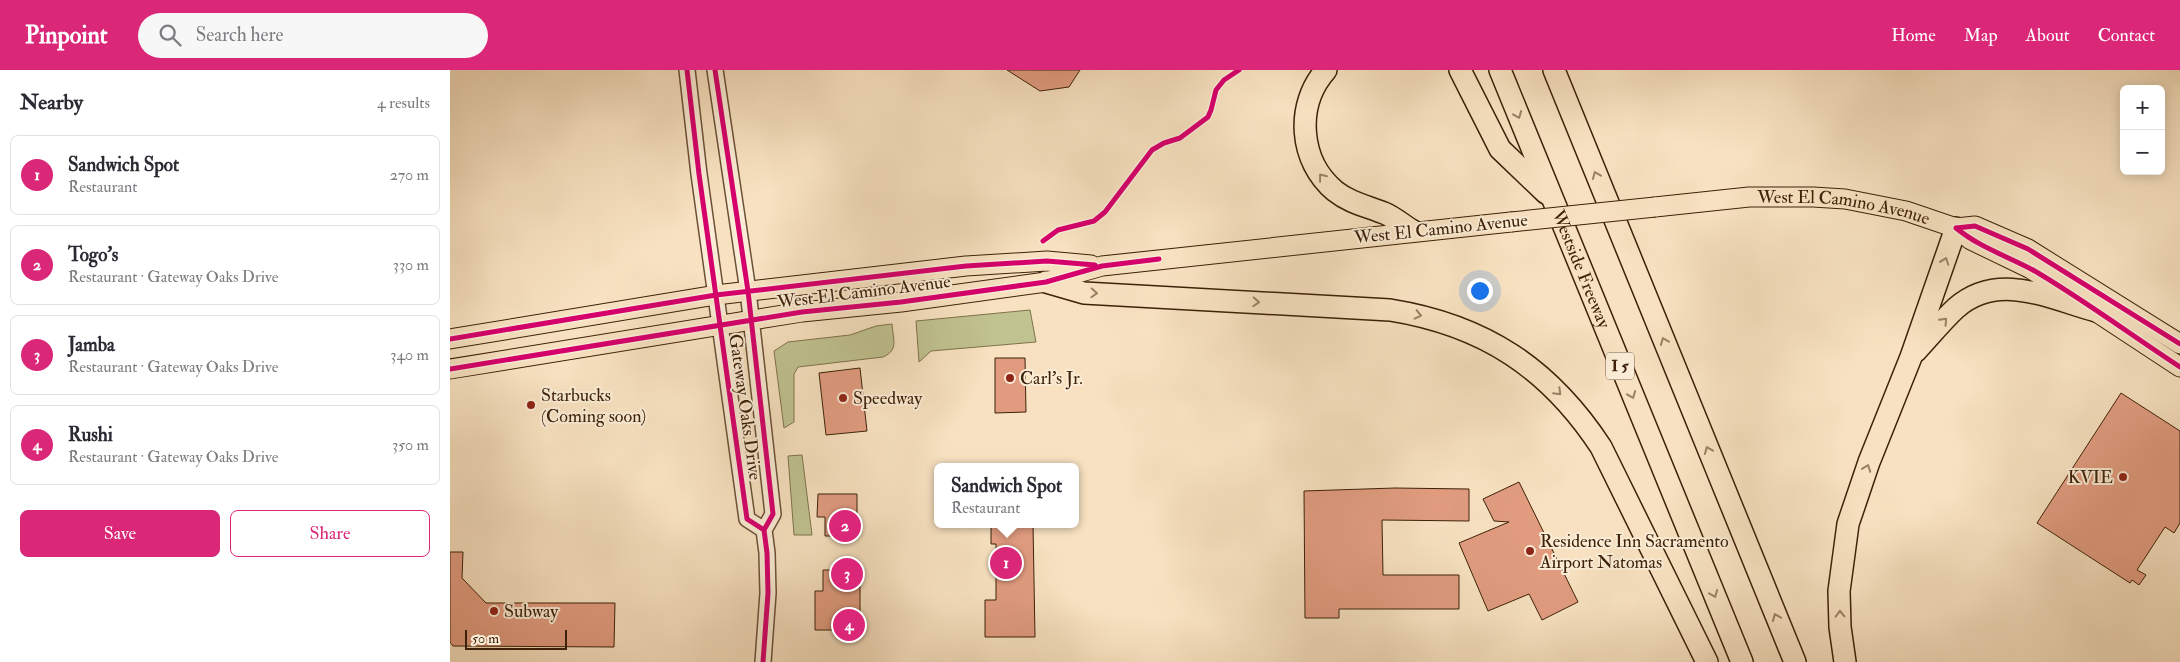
<!DOCTYPE html>
<meta charset="utf-8">
<style>
body{margin:0;font-family:"IM FELL Double Pica",serif;background:#f7f7f7;color:#2b2b33}
.controls{position:absolute;right:15px;top:15px;display:grid;overflow:hidden;border-radius:8px;box-shadow:0 2px 12px #0003}
.controls button{width:45px;height:45px;display:grid;place-items:center;padding:0;border:0;border-bottom:1px solid #e1e1e2;background:#fff;color:#2b2b33;font:25px sans-serif}
.scale{position:absolute;left:15px;bottom:12px;width:102px;box-sizing:border-box;padding-left:5px;border:2px solid #3d2108;border-top:0;font-size:14px;line-height:18px;white-space:nowrap;color:#3d2108;-webkit-text-stroke:4px #faecd6;paint-order:stroke}
.you{position:absolute;left:1029px;top:220px;width:18px;height:18px;margin:-12px;border:4px solid #fff;border-radius:50%;background:#1a73e8;box-shadow:0 0 0 8px #1a73e833}
.badge{display:grid;place-items:center;width:32px;height:32px;border-radius:50%;background:#db2777;color:#fff;font-size:16px;font-weight:700}
.pin{position:absolute;translate:-50% -50%;border:2px solid #fff;box-shadow:0 1px 5px #0006}
.popup{position:absolute;left:484px;top:393px;width:145px;height:65px;box-sizing:border-box;display:grid;place-content:center;border-radius:8px;background:#fff;filter:drop-shadow(0 1px 4px #0005);font-size:16px;white-space:nowrap;color:#7c7c81}
.popup b{font-size:19px;color:#2b2b33}
.popup::after{content:'';position:absolute;left:50%;top:100%;margin-left:-10px;border:10px solid transparent;border-top-color:#fff}
.list{margin:0;padding:0;list-style:none}
h2{display:flex;justify-content:space-between;align-items:center;height:65px;margin:0;padding:0 20px;font-size:21px}
h2 small{font-size:16px;font-weight:400;color:#7c7c81}
.list li{display:grid;grid-template-columns:32px 1fr auto;gap:15px;align-items:center;box-sizing:border-box;height:80px;margin:0 10px 10px;padding:0 10px;border:1px solid #e1e1e2;border-radius:8px}
.list b{display:block;font-size:19px;white-space:nowrap}
.list p{margin:0;font-size:16px;white-space:nowrap;color:#7c7c81}
.list em{font-size:16px;font-style:normal;color:#7c7c81}
.actions{display:flex;gap:10px;padding:15px 20px}
.actions a{flex:1;padding:11px 0;border:1px solid #db2777;border-radius:8px;text-align:center;font-size:18px;color:#db2777}
.actions .main{background:#db2777;color:#fff}
.icon{flex:none;width:28px;height:28px;fill:none;stroke:currentColor;stroke-width:2;stroke-linecap:round;stroke-linejoin:round}
.map{position:relative;flex:none;width:1730px;height:592px;overflow:hidden}
header{display:flex;align-items:center;gap:30px;box-sizing:border-box;height:70px;padding:0 25px;background:#db2777;color:#fff}
header strong{font-size:24px}
nav{display:flex;gap:28px;margin-inline-start:auto;font-size:18px}
.search{width:350px;height:45px;background:#f7f7f7;display:flex;align-items:center;gap:12px;box-sizing:border-box;padding:0 18px;border-radius:28px;color:#7c7c81;font-size:19px}
main{display:flex}
aside{flex:1;background:#fff}
.map>svg:first-child{display:block}
.green{fill:#c0c290;stroke:#7e724c}
.building{fill:#e19c80;stroke:#3d2108}
.lines{fill:none;stroke-linecap:round;stroke-linejoin:round}
.minor-casing{stroke:#6c5136;stroke-width:18}
.major-casing{stroke:#3d2108;stroke-width:21}
.highway-casing{stroke:#3d2108;stroke-width:24}
.minor{stroke:#faecd6;stroke-width:15}
.major{stroke:#f7e1c0;stroke-width:19}
.highway{stroke:#f7e1c0;stroke-width:21}
.major-bridge-casing{stroke:#3d2108;stroke-width:21;stroke-linecap:butt}
.major-bridge{stroke:#f7e1c0;stroke-width:19}
.cycleway-casing{stroke:#faecd6;stroke-width:8}
.cycleway{stroke:#d6006c;stroke-width:5}
.oneway{stroke:#9a8164}
.poi-dot{fill:#8f2418;stroke:#faecd6;stroke-width:2}
.labels{text-anchor:middle;dominant-baseline:central;stroke-width:4;stroke-linejoin:round;paint-order:stroke}
.shield{fill:#faecd6;stroke:#765e46;stroke-width:1}
.shield-label{font-size:16px;font-weight:bold;fill:#3d2108}
.street-label{font-size:18px;fill:#3d2108;stroke:#faecd6}
.poi-label{font-size:18px;fill:#3d2108;stroke:#faecd6;text-anchor:start}
</style>
<header>
<strong>Pinpoint</strong>
<div class="search"><svg class="icon" aria-label="search" viewBox="0 0 24 24"><circle cx="10" cy="10" r="6"/><path d="M15 15l6 6"/></svg>Search here</div>
<nav><a>Home</a><a>Map</a><a>About</a><a>Contact</a></nav>
</header>
<main>
<aside>
<h2>Nearby<small>4 results</small></h2>
<ul class="list">
<li><span class="badge">1</span><div><b>Sandwich Spot</b><p>Restaurant</p></div><em>270 m</em></li>
<li><span class="badge">2</span><div><b>Togo's</b><p>Restaurant · Gateway Oaks Drive</p></div><em>330 m</em></li>
<li><span class="badge">3</span><div><b>Jamba</b><p>Restaurant · Gateway Oaks Drive</p></div><em>340 m</em></li>
<li><span class="badge">4</span><div><b>Rushi</b><p>Restaurant · Gateway Oaks Drive</p></div><em>350 m</em></li>
</ul>
<div class="actions"><a class="main">Save</a><a>Share</a></div>
</aside>
<div class="map">
<svg width="1730" height="592" viewBox="0 0 1730 592">
<rect width="100%" height="100%" fill="#f7e1c0"/>
<filter id="stains"><feTurbulence type="fractalNoise" baseFrequency=".004" numOctaves="4"/><feColorMatrix values="0 0 0 0 .2 0 0 0 0 .09 0 0 0 0 .02 0 0 0 .5 -.17"/></filter>
<radialGradient id="worn" r=".72"><stop offset=".6" stop-color="#630" stop-opacity="0"/><stop offset="1" stop-color="#630" stop-opacity=".3"/></radialGradient>
<path class="green" d="M 580,240 L 586,272 L 481,281 L 469,292 L 466,251 Z
M 442,254 C 443,269 449,280 433,287 L 348,297 L 344,304 L 344,352 L 334,358 L 324,281 L 338,272 L 400,265 L 426,256 Z
M 352,385 L 362,465 L 344,465 L 338,386 Z"/>
<path class="building" d="M 557,0 L 630,0 L 619,17 L 590,21 Z
M 545,288 L 575,288 L 576,342 L 545,343 Z
M 410,298 L 417,361 L 376,365 L 369,303 Z
M 1671,323 L 1730,361 L 1730,453 L 1724,463 L 1715,457 L 1687,500 L 1696,505 L 1689,515 L 1682,510 L 1680,513 L 1587,453 Z
M 1069,412 L 1128,532 L 1092,550 L 1079,524 L 1038,541 L 1009,473 L 1059,452 L 1044,451 L 1033,429 Z
M 945,418 L 1019,419 L 1019,451 L 932,450 L 933,505 L 1009,505 L 1009,539 L 889,539 L 889,548 L 855,548 L 854,421 Z
M 368,424 L 407,424 L 407,466 L 375,466 L 375,447 L 367,447 Z
M 541,454 L 583,454 L 585,567 L 535,567 L 535,530 L 546,530 L 546,474 L 541,474 Z
M 0,482 L 13,482 L 12,508 L 36,533 L 165,533 L 164,577 L 3,576 L 0,572 Z
M 373,500 L 410,500 L 410,560 L 365,560 L 365,521 L 373,521 Z"/>
<g class="lines">
<g class="minor-casing">
<path id="minor" d="M 237,0 L 249,104 L 297,449 L 314,460
M 265,0 L 298,221 L 323,444 L 314,460 L 317,483 L 318,523 L 313,592"/>
</g>
<g class="major-casing">
<g id="major">
<path id="s1" d="M 1205,137 L 1299,127 L 1363,127 L 1395,129 L 1456,141 L 1506,158 L 1521,170 L 1581,199 L 1730,297"/>
<path d="M 1506,158 L 1525,156 L 1578,179 L 1730,274"/>
<path d="M 0,269 L 266,225 L 516,196 L 597,191 L 641,195"/>
<path d="M 0,299 L 352,242 L 451,232 L 596,212 L 652,196 L 1061,152"/>
</g>
</g>
<g class="highway-casing">
<g id="highway">
<path d="M 876,0 C 845,35 849,91 885,121 C 900,133 917,136 934,143 C 944,147 954,156 963,161"/>
<path d="M 1010,0 L 1050,79 L 1096,123"/>
<path id="s2" d="M 1050,0 L 1292,592"/>
<path d="M 1104,0 L 1345,592"/>
<path d="M 596,212 L 634,223 L 940,240 C 1034,255 1099,298 1151,377 L 1257,592"/>
<path d="M 1466,281 C 1479,267 1492,251 1506,238 C 1548,201 1599,228 1646,241"/>
<path d="M 1395,592 L 1390,557 L 1389,521 L 1398,454 L 1419,392 L 1461,287 L 1506,158"/>
</g>
</g>
<use href="#minor" class="minor"/>
<use href="#major" class="major"/>
<use href="#highway" class="highway"/>
<g class="major-bridge-casing">
<path id="major-bridge" d="M 1061,152 L 1205,137"/>
</g>
<use href="#major-bridge" class="major-bridge"/>
<g class="cycleway-casing">
<path id="cycleway" d="M 237,0 L 249,104 L 297,449 L 314,460
M 265,0 L 298,221 L 323,444 L 314,460 L 317,483 L 318,523 L 313,592
M 1506,158 C 1529,177 1557,186 1583,200 C 1634,230 1681,265 1730,297
M 1506,158 L 1525,156 L 1578,179 L 1730,274
M 593,171 L 608,160 L 644,151 L 655,142 L 702,80 L 714,73 L 730,68 L 758,47 L 761,40 L 766,20 L 774,10 L 789,0
M 0,269 L 266,225 L 516,196 L 597,191 L 645,195
M 0,299 L 352,242 L 451,232 L 596,212 L 652,196 L 709,189"/>
</g>
<use href="#cycleway" class="cycleway"/>
</g>
<defs><path id="oneway-chevron" d="M-2-3.5L2.5 0L-2 3.5" fill="none" stroke-width="1.6" stroke-linecap="round" stroke-linejoin="round" transform="scale(1.25)"/></defs>
<g class="oneway">
<use href="#oneway-chevron" transform="translate(1068 45) rotate(68)"/>
<use href="#oneway-chevron" transform="translate(1146 105) rotate(-112)"/>
<use href="#oneway-chevron" transform="translate(872 107) rotate(-128)"/>
<use href="#oneway-chevron" transform="translate(1495 191) rotate(-71)"/>
<use href="#oneway-chevron" transform="translate(644 223) rotate(3)"/>
<use href="#oneway-chevron" transform="translate(806 232) rotate(3)"/>
<use href="#oneway-chevron" transform="translate(968 245) rotate(13)"/>
<use href="#oneway-chevron" transform="translate(1494 251) rotate(-47)"/>
<use href="#oneway-chevron" transform="translate(1214 271) rotate(-112)"/>
<use href="#oneway-chevron" transform="translate(1108 322) rotate(45)"/>
<use href="#oneway-chevron" transform="translate(1182 325) rotate(68)"/>
<use href="#oneway-chevron" transform="translate(1258 380) rotate(-112)"/>
<use href="#oneway-chevron" transform="translate(1417 398) rotate(-70)"/>
<use href="#oneway-chevron" transform="translate(1264 524) rotate(68)"/>
<use href="#oneway-chevron" transform="translate(1390 544) rotate(-91)"/>
<use href="#oneway-chevron" transform="translate(1326 547) rotate(-112)"/>
</g>
<g class="poi-dot">
<circle cx="560" cy="308" r="5"/>
<circle cx="393" cy="328" r="5"/>
<circle cx="81" cy="335" r="5"/>
<circle cx="1673" cy="407" r="5"/>
<circle cx="1080" cy="481" r="5"/>
<circle cx="44" cy="541" r="5"/>
</g>
<g class="labels">
<rect class="shield" x="1156" y="282.5" width="28" height="27" rx="4"/>
<g class="shield-label">
<text x="1170" y="296">I 5</text>
</g>
<g class="street-label">
<text stroke="none"><textPath href="#s1" startOffset="190">West El Camino Avenue</textPath></text>
<text transform="translate(991 159) rotate(-6)">West El Camino Avenue</text>
<text stroke="none"><textPath href="#s2" startOffset="215">Westside Freeway</textPath></text>
<text transform="translate(414 222) rotate(-7)">West El Camino Avenue</text>
<text transform="translate(295 337) rotate(82)">Gateway Oaks Drive</text>
</g>
<g class="poi-label">
<text x="570" y="308">Carl's Jr.</text>
<text x="91" y="325">Starbucks<tspan x="91" dy="21">(Coming soon)</tspan></text>
<text x="403" y="328">Speedway</text>
<text x="1663" y="407" text-anchor="end">KVIE</text>
<text x="1090" y="471">Residence Inn Sacramento<tspan x="1090" dy="21">Airport Natomas</tspan></text>
<text x="54" y="541">Subway</text>
</g>
</g>
<rect width="100%" height="100%" filter="url(#stains)"/>
<rect width="100%" height="100%" fill="url(#worn)"/>
</svg>
<div class="controls">
<button>+</button>
<button>−</button>
</div>
<div class="scale">50 m</div>
<div class="you"></div>
<div class="pin badge" style="left:556px;top:493px">1</div>
<div class="popup"><b>Sandwich Spot</b>Restaurant</div>
<div class="pin badge" style="left:395px;top:456px">2</div>
<div class="pin badge" style="left:397px;top:504px">3</div>
<div class="pin badge" style="left:399px;top:555px">4</div>
</div>
</main>
